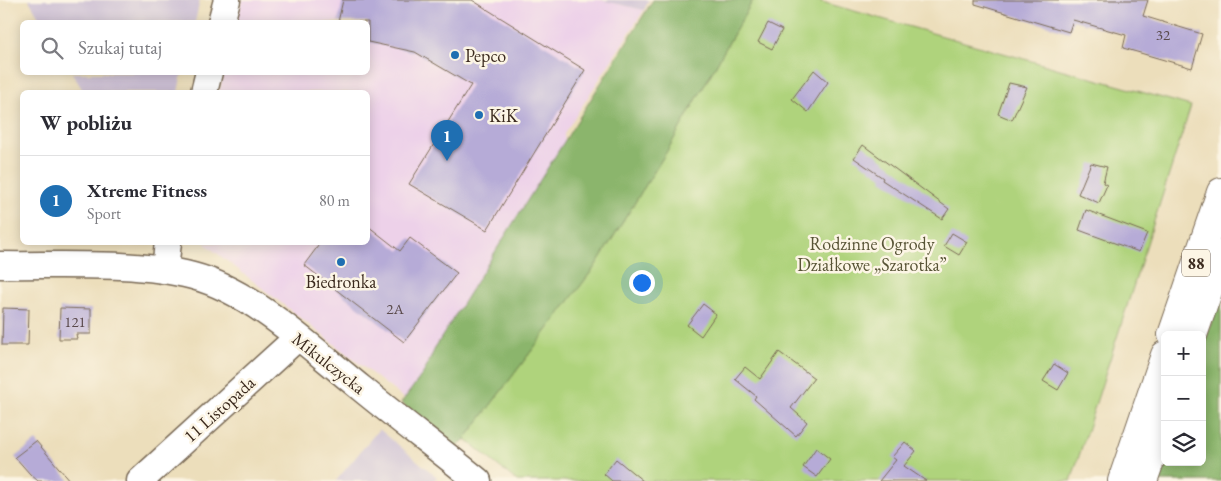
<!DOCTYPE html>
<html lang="pl">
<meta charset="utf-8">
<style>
body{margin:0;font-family:"EB Garamond",serif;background:#f2f2f3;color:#2b2b33}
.controls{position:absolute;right:15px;bottom:15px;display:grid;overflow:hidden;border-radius:8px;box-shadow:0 2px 12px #0003}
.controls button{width:45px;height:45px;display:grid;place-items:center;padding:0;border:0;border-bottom:1px solid #e1e1e2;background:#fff;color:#2b2b33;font:25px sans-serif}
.you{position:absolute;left:641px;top:282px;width:18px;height:18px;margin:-12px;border:4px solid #fff;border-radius:50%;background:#1a73e8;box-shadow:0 0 0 8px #1a73e833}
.badge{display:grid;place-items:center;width:32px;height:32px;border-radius:50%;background:#1f6fb2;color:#fff;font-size:16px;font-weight:700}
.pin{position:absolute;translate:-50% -41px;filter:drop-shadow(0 1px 2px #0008)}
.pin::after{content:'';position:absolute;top:26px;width:18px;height:15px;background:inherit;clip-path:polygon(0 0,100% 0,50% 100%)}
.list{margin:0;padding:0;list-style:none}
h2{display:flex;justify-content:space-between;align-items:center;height:65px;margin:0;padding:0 20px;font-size:21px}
h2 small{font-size:16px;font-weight:400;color:#7c7c81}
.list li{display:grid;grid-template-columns:32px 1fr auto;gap:15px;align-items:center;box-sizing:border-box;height:90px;padding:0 20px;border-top:1px solid #e1e1e2}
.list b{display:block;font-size:19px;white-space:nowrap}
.list p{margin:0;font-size:16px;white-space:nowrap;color:#7c7c81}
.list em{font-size:16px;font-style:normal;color:#7c7c81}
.icon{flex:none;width:28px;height:28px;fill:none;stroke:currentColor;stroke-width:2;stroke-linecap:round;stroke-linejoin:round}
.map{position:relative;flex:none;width:1221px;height:481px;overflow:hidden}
.search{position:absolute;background:#fff;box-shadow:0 2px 12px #0003;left:20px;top:20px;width:350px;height:55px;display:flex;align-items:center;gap:12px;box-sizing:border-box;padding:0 18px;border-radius:8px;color:#7c7c81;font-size:19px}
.panel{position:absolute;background:#fff;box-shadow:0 2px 12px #0003;left:20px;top:90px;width:350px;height:155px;border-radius:8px}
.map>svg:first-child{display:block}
.built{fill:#edd1e9}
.industrial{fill:#ccbfd4}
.green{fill:#afd37c;stroke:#757e4d}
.forest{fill:#8bb56c;stroke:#637045}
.building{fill:#b6abd7}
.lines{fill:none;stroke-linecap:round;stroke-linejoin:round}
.minor-casing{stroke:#796955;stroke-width:29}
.major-casing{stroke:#796955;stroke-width:30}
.minor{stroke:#fff;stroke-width:26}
.major{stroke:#fff;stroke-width:28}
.poi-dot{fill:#1f6fb2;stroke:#fcf5e5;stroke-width:2}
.labels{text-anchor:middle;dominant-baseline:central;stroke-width:5;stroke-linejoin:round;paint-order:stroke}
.number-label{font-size:15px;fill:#5a4a4c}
.shield{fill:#fcf5e5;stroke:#75675a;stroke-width:1}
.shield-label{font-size:16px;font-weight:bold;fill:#3b2a1e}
.poi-label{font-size:18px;fill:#3b2a1e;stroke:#fcf5e5;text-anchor:start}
.park-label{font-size:18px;fill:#585436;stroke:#fcf5e5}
.street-label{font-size:18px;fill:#3b2a1e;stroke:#fcf5e5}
</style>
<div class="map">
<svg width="1221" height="481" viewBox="0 0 1221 481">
<rect width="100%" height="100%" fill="#fcf5e5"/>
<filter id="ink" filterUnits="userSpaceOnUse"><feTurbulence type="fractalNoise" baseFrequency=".02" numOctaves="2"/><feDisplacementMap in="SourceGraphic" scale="10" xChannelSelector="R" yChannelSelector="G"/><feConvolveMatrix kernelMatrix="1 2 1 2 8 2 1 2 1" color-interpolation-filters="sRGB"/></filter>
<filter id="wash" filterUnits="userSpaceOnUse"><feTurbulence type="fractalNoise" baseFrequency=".0096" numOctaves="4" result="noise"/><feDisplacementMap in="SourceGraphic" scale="20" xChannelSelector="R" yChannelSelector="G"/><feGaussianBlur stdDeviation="1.12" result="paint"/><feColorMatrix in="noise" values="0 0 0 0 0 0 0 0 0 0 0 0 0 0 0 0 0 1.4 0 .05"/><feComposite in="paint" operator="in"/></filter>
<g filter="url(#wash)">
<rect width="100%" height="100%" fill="#ecdebb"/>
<path class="built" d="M 242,0 L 601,0 L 644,10 L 564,134 L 568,179 L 411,404 L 204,243 L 368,242 L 368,92 L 219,92 L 224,73 L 368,72 L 368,22 L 236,22 Z"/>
<path class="industrial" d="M 29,0 L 200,0 L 195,22 L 42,22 Z
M 601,0 L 649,0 L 644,10 Z
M 72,73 L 182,73 L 178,92 L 84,92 Z
M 379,429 L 437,477 L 433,481 L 336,481 Z"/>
<path class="green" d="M 753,0 L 815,0 L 1191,106 L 1071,481 L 517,481 L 465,439 L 594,268 L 667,151 Z"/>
<path class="forest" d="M 653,0 L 753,0 L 667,151 L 594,268 L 465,439 L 455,449 L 401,403 L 424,372 L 436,346 Z
M 1221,295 L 1221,481 L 1156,481 L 1165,457 L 1165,462 L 1202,462 L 1202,349 Z"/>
<g id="blocks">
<path class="building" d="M 343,0 L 472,0 L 585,70 L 487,230 L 409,184 L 471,85 L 415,52 L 368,42 L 368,22 L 338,22 Z
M 975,0 L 1148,0 L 1143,16 L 1202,34 L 1192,68 L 1123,48 L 1126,35 L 1073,20 L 1069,32 L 975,4 Z
M 768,23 L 782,30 L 772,49 L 758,42 Z
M 814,70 L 828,82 L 808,112 L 792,99 Z
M 1009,83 L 1027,87 L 1012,120 L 998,114 Z
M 863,145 L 949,209 L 942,219 L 882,180 L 883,178 L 854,158 Z
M 1091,163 L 1107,167 L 1103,183 L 1107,185 L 1099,203 L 1078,194 Z
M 1086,210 L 1147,233 L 1139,252 L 1079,230 Z
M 368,226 L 400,251 L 410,238 L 457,273 L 404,342 L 304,265 L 321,242 L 368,242 Z
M 952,233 L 967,242 L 959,255 L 944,246 Z
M 703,304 L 716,314 L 701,336 L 687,325 Z
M 3,308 L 29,309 L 28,345 L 2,345 Z
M 60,308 L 91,309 L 91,334 L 76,334 L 77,339 L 59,339 Z
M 779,352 L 814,378 L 791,408 L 807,422 L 796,436 L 754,399 L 756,396 L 735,379 L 745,367 L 760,379 Z
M 1054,364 L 1068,373 L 1058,390 L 1043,381 Z
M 36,441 L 70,481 L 38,481 L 30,474 L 15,457 Z
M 905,442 L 916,451 L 904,466 L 926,481 L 879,481 L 896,460 L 892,457 Z
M 816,448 L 830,459 L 817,477 L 803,467 Z
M 616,459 L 643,481 L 612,481 L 604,474 Z"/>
</g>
</g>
<g filter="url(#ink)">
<use href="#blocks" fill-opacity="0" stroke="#796955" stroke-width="1"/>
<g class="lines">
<g class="minor-casing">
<path id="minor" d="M 221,22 L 227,0
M 204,92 L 209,72
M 0,265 C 58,266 137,261 193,276 C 254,292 313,350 362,389 C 400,420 440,450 478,481
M 165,270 L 168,242
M 140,481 L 297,338"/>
</g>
<g class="major-casing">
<path id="major" d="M 1172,335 L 1221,192
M 1193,335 L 1221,254
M 1122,481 L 1165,355
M 1143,481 L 1165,418"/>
</g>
<use href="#minor" class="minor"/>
<use href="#major" class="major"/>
</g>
</g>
<g class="poi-dot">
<circle cx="455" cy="55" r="5"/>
<circle cx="479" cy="115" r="5"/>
<circle cx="341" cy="262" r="5"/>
</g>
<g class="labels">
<g class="number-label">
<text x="1163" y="34">32</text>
<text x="395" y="308">2A</text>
<text x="75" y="321">121</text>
</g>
<rect class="shield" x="1182" y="249.5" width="28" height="27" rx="4"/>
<g class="shield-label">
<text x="1196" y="263">88</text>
</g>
<g class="poi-label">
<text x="465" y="55">Pepco</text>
<text x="489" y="115">KiK</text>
<text x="341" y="281" text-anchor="middle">Biedronka</text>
</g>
<g class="park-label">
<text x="872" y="243">Rodzinne Ogrody<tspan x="872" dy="21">Działkowe „Szarotka”</tspan></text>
</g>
<g class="street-label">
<text transform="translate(329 363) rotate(38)">Mikulczycka</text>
<text transform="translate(219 409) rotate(-42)">11 Listopada</text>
</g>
</g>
</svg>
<div class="controls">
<button>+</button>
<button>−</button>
<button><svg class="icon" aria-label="layers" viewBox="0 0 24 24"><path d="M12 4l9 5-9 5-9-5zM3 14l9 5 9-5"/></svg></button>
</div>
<div class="you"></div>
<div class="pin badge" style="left:447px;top:161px">1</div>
<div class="search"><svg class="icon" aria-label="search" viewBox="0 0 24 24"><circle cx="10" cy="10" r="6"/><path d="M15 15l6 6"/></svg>Szukaj tutaj</div>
<section class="panel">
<h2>W pobliżu<small></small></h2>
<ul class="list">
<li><span class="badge">1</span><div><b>Xtreme Fitness</b><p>Sport</p></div><em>80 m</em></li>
</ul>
</section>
</div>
